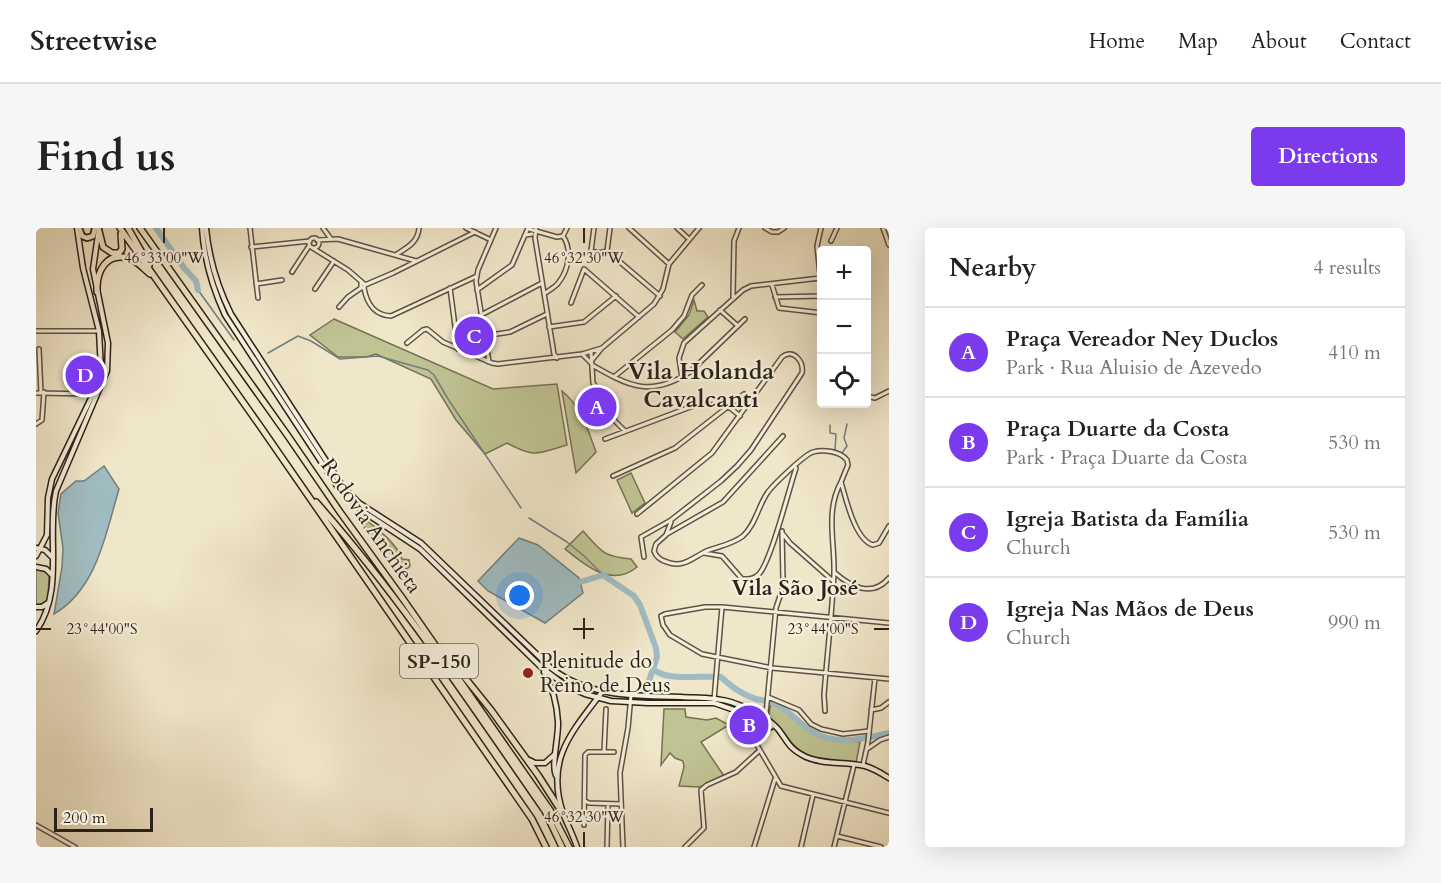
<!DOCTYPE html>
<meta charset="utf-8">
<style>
body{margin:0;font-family:Cardo,serif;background:#f6f6f6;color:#222}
.controls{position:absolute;right:18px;top:18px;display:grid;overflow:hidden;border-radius:6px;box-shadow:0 6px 24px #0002}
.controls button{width:54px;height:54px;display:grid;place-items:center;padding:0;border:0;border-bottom:2px solid #e0e0e0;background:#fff;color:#222;font:30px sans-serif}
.scale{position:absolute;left:18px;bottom:15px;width:99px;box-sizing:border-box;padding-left:6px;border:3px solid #2b2218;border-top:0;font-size:16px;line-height:21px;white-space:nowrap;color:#2b2218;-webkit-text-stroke:4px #f5efdc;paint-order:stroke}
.you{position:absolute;left:484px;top:368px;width:21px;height:21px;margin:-15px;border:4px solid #fff;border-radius:50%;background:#1a73e8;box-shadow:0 0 0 9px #1a73e833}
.badge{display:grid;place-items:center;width:39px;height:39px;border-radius:50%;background:#7c3aed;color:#fff;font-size:20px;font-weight:700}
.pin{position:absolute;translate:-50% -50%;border:3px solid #fff;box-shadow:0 2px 6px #0006}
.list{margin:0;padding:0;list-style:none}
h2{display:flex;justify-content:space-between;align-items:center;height:78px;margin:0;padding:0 24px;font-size:26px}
h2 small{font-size:20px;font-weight:400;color:#767676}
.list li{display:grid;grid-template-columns:39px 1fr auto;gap:18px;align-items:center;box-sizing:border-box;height:90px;padding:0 24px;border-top:2px solid #e0e0e0}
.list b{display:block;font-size:22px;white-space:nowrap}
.list p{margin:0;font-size:20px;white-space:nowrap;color:#767676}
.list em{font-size:20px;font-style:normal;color:#767676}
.icon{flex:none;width:33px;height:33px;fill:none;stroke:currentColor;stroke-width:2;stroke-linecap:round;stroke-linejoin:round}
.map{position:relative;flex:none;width:853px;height:619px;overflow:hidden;border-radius:6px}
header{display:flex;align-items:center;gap:36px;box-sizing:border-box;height:84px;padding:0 30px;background:#fff;border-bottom:2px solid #e0e0e0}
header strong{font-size:28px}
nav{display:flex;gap:33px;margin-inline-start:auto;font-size:21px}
.intro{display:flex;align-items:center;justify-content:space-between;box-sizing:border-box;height:144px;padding:0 36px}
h1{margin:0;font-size:42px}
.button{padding:15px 27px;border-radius:6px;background:#7c3aed;color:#fff;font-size:21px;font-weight:700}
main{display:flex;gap:36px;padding:0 36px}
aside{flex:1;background:#fff;border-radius:6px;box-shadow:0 6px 24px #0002}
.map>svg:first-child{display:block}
.green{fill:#c0c392;stroke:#767255;stroke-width:1.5}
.water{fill:#a0bcc2;stroke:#717e7e;stroke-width:1.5}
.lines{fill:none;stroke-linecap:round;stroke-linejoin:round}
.stream{stroke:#717e7e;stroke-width:1.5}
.river{stroke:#a0bcc2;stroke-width:6}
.street-casing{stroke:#5c5344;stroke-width:6}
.secondary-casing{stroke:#2b2218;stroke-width:7}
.primary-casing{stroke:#2b2218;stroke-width:8}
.highway-casing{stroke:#2b2218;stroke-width:8}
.street{stroke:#f5efdc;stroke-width:3}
.secondary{stroke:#f5efdc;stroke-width:4}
.primary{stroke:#f0e6c9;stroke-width:4.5}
.highway{stroke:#f0e6c9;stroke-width:5}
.ticks{fill:none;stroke:#2b2218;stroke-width:2}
.poi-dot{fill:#8f2418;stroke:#f5efdc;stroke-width:2}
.labels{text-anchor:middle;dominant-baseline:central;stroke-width:4.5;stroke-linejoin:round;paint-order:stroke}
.shield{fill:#f5efdc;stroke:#686053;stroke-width:1.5}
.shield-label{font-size:20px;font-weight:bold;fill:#2b2218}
.street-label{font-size:21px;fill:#2b2218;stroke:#f5efdc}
.poi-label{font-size:21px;fill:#2b2218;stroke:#f5efdc;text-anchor:start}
.neighbourhood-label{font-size:22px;font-weight:bold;fill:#2b2218;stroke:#f5efdc}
.quarter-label{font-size:24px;font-weight:bold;fill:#2b2218;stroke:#f5efdc}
.ticks-label{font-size:15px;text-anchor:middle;fill:#2b2218;stroke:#f5efdc;stroke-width:4.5;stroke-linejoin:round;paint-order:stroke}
</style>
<header>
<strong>Streetwise</strong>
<nav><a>Home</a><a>Map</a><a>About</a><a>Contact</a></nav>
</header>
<div class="intro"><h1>Find us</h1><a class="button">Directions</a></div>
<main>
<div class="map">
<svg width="853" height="619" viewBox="0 0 853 619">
<rect width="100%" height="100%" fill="#f0e6c9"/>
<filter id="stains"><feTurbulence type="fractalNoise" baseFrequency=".00333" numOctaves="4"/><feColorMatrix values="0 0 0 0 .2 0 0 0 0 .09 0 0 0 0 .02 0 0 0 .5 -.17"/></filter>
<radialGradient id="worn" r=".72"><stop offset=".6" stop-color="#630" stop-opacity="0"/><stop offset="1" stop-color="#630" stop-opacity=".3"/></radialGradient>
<path class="green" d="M 658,72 L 661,83 L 668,83 L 672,89 L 647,111 L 639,104 L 653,87 Z
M 298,91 L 457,161 L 521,156 L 531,217 C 501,226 499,230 471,215 L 449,226 L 420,192 L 395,151 L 340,126 L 330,129 L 302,129 L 274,107 Z
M 526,163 C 545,178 552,202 560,224 L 540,245 Z
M 595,245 L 609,275 L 596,285 L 581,252 Z
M 331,293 C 343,301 362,318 366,331 L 373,332 L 374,338 L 371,341 L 365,340 L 359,330 L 328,300 Z
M 547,303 C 566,324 566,328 595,331 L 601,339 C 576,360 550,338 529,321 Z
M 7,341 L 13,347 L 12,370 L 9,375 L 0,377 L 0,342 Z
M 735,475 L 752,485 L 774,504 L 782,508 L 824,514 L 820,535 C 801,533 776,534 761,520 C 755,515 750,508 745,502 C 730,487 731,497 735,475 Z
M 628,481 L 649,481 L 650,489 L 671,492 L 680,490 L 693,497 L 665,514 L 688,548 L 664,559 L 643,558 L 648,539 L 647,533 L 639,530 L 634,525 L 625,537 Z"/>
<path class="water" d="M 68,238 L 83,261 C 70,305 61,361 18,386 L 26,339 L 27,320 L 22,285 L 25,266 L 40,253 L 48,253 Z
M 483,310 L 502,317 L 543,350 L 547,365 L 509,395 L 452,363 L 442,353 Z"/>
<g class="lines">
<path class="stream" d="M 162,62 L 198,112
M 232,125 L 262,108 L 275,113 L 304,131 L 342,128 L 392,142 L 398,147 L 412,171 L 485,280
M 794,197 L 794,205 L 800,206 L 799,222
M 806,225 L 811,218 L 808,210 L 811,196
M 493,290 L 531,314 L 548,328 L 567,347"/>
<path class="river" d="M 120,0 L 148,40 L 160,53 L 162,62
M 538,356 L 567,347 L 598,368 L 604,377 L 620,420 L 621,429 L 617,441 C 631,454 666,447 685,449 C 696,459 705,466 720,471 C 726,472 732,473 738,475 C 753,482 762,495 775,503 C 798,518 829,511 853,505
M 609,464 L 617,441"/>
<g class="street-casing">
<path id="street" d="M 214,0 L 222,70
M 287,0 L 295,11
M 430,0 L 455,12
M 500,0 L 499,10 L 518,126 L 521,130
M 558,0 L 555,23 L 563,25 L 571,23
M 574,0 L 571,23 L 624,68
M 593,0 L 633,36
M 641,0 L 653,11
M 729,0 L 736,4 L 742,4
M 785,0 L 781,18 L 786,65
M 847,0 L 853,17
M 493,1 L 521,9 L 527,8
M 742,4 L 748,0
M 490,7 L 496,6
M 527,8 L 531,0
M273 15a5 5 0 1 1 10 0a5 5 0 1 1-10 0Z
M 281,12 L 302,11 L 380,33
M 795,13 L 801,0
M 215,19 L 274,13
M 275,19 L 312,42 L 327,55
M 361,26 C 372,19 382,14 383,0
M 256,44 L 273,18
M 325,55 L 329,56 L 328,60 L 325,59 Z
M 220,56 L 246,52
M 329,57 L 357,45 L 439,4
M 736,57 L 743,80 L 786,85
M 328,60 C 331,76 338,87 355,88 L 441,48
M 414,60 L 422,121
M 279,61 L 298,33
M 441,62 L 476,37 L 492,0
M 508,66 C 513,62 520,59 523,54 C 533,41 536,21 527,8
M 697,69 L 698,13 L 703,0
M 739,69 L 786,68
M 535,75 L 548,41 L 603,89
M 303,79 L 312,69 L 325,60
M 684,82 L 702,98
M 445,87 L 506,55
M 513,99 L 548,94 L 580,68
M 0,103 L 63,103
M 448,108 L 474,104 L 511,86
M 371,115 L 387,102 L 391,101 L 407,114 L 456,135 L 462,136 L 546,126 L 566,120 L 618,76 L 627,61 L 633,36 L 663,0
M 3,121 L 5,165
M 555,124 L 557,155 L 573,176 L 579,193 L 589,203
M 546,126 L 555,135
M 556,132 L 565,121
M 453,134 L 440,53 L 442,42 L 460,0
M 556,137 C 593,158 614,170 654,144 L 709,91
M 579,148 L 636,102 L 648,88 L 656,67 L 666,57
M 646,150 L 643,130 L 648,115 L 707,62 L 715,58 L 784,50
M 0,165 L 57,166
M 830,168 L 839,170 L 853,163
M 0,196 L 6,192 L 8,164
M 569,211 L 673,172 L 686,173 L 704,188
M 577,248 L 639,220 L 708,166
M 601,286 L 676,225 L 746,129 C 757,120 768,133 766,145 L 715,222 L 701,238 L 685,253 L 635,292 L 605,309 L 608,329
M 635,294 L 630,307 L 620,316 L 618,323 C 620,329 624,332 631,334 C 648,341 658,328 673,322 C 684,318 697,316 707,308 C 720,296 722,278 732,264 C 738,256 768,227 777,224 C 787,221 804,223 811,232 L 812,237 L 805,254 C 810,271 819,312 837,317 L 843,315 L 853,298
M 631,306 L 687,274 L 747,208
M 747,306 L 754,315 L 797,353
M 668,325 L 686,328 L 706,351 C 713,351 718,351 723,346 C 735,333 753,261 760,240
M 798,344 C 815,359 836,370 853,350
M 853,395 L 686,379 L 669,379 L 629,386 L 625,388 L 627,397 L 634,407 L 666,426 L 736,440 L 853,451
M 732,469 L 763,482 L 775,496 L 785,501 L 807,506 L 833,503
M 678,472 L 686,379
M 835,482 L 845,480 L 853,474
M 701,483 L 745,558 L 853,585
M 789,483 L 788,467 C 791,427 796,386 798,346 C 799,313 789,284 805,254
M 728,489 L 730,486 L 740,380 L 746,362 L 747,352 L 746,303
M 712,502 L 723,492
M 831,521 L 844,512 L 853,509
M 568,524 L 570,481
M 827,537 L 832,514 L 839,450
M 549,573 L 553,575 L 585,576
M 0,597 L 39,619
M 548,597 L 549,527 L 552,524 L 578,524
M 801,608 L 845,619
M 571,619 L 572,576
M 587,619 L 584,545 L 592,500 L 595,467
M 649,619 L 668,600 L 665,562 L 671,557 L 700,544 L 723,523
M 718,619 L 739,551
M 765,619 L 777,567
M 798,619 L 818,537"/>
</g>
<g class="secondary-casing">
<path id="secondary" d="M 166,0 C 168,31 176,59 189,87 L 303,261 L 328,284 L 384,321 L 505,439 L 529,457 L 549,466 L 575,473 L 612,475 L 678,475 L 716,488 L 735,499
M 170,0 C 173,31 181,58 195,86 L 307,259 L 323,275 L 385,315 L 515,440 C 552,469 600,468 645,469 C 661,470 679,469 695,474 C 711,479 731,489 742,501 C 753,515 752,520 770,529 C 788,537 809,533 829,538 C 837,540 845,545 853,550
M 0,320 L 9,322 L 17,330
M 0,328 L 11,307 L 12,270 L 16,251 L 57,166 L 65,142 L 63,103 L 47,40 L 41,0
M 0,339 L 10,341 L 16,347
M 0,379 L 6,379 L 12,375
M 0,403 C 29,362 10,308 20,263 L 71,143 L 72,115 L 57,41 L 63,0
M 508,444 C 517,460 521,476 522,494 C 523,508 514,541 521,549
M 493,532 L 499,535 L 509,535 L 519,526
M 541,619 C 537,607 531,596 527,585 C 509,531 536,504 566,464"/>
</g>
<g class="primary-casing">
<path id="primary" d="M 43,0 L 46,8 L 51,10 L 57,8 L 59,0"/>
</g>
<g class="highway-casing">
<path id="highway" d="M 84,0 L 224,198 L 496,591 L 510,619
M 92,0 L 113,37
M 104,0 L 252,208 L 304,284 L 367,371 L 514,582 L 533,619
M 63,3 L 67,19 L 76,25 L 83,25 L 86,21 L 85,6
M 61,64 C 60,44 70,22 95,31 C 102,34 108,41 114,46
M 280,274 C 365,370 436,478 509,583 L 526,619
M 405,420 L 455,482 L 502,547 L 527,586"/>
</g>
<use href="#street" class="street"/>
<use href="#secondary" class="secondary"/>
<use href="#primary" class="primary"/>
<use href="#highway" class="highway"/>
</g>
<path class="ticks" d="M 128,0 L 128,15M 548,0 L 548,15M 548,390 L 548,411M 0,401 L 15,401M 537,401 L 558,401M 838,401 L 853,401M 548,604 L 548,619"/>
<circle class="poi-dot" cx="492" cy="445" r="6"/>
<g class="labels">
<rect class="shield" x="364" y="416" width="78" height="34" rx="4.5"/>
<g class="shield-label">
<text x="403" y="433">SP-150</text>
</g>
<g class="street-label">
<text transform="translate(335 298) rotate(55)">Rodovia Anchieta</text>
</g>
<g class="poi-label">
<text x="504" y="433">Plenitude do<tspan x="504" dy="24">Reino de Deus</tspan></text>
</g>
<g class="neighbourhood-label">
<text x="759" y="360">Vila São José</text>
</g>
<g class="quarter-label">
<text x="665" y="143">Vila Holanda<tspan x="665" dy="28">Cavalcanti</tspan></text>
</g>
</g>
<g class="ticks-label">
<text x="128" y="35">46°33'00"W</text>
<text x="548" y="35">46°32'30"W</text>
<text x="66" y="406">23°44'00"S</text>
<text x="787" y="406">23°44'00"S</text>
<text x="548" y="594">46°32'30"W</text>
</g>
<rect width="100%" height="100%" filter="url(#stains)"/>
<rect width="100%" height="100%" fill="url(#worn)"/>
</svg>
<div class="controls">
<button>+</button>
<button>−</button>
<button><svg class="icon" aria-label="locate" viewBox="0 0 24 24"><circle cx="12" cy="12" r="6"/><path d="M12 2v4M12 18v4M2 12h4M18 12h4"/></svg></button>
</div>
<div class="scale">200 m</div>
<div class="you"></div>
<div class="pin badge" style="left:561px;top:179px">A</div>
<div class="pin badge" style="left:713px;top:497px">B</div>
<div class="pin badge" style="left:438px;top:108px">C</div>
<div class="pin badge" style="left:49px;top:147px">D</div>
</div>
<aside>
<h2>Nearby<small>4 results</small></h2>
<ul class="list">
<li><span class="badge">A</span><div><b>Praça Vereador Ney Duclos</b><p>Park · Rua Aluisio de Azevedo</p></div><em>410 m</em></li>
<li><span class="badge">B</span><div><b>Praça Duarte da Costa</b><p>Park · Praça Duarte da Costa</p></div><em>530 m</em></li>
<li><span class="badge">C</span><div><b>Igreja Batista da Família</b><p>Church</p></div><em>530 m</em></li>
<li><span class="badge">D</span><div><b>Igreja Nas Mãos de Deus</b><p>Church</p></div><em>990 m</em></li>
</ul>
</aside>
</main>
